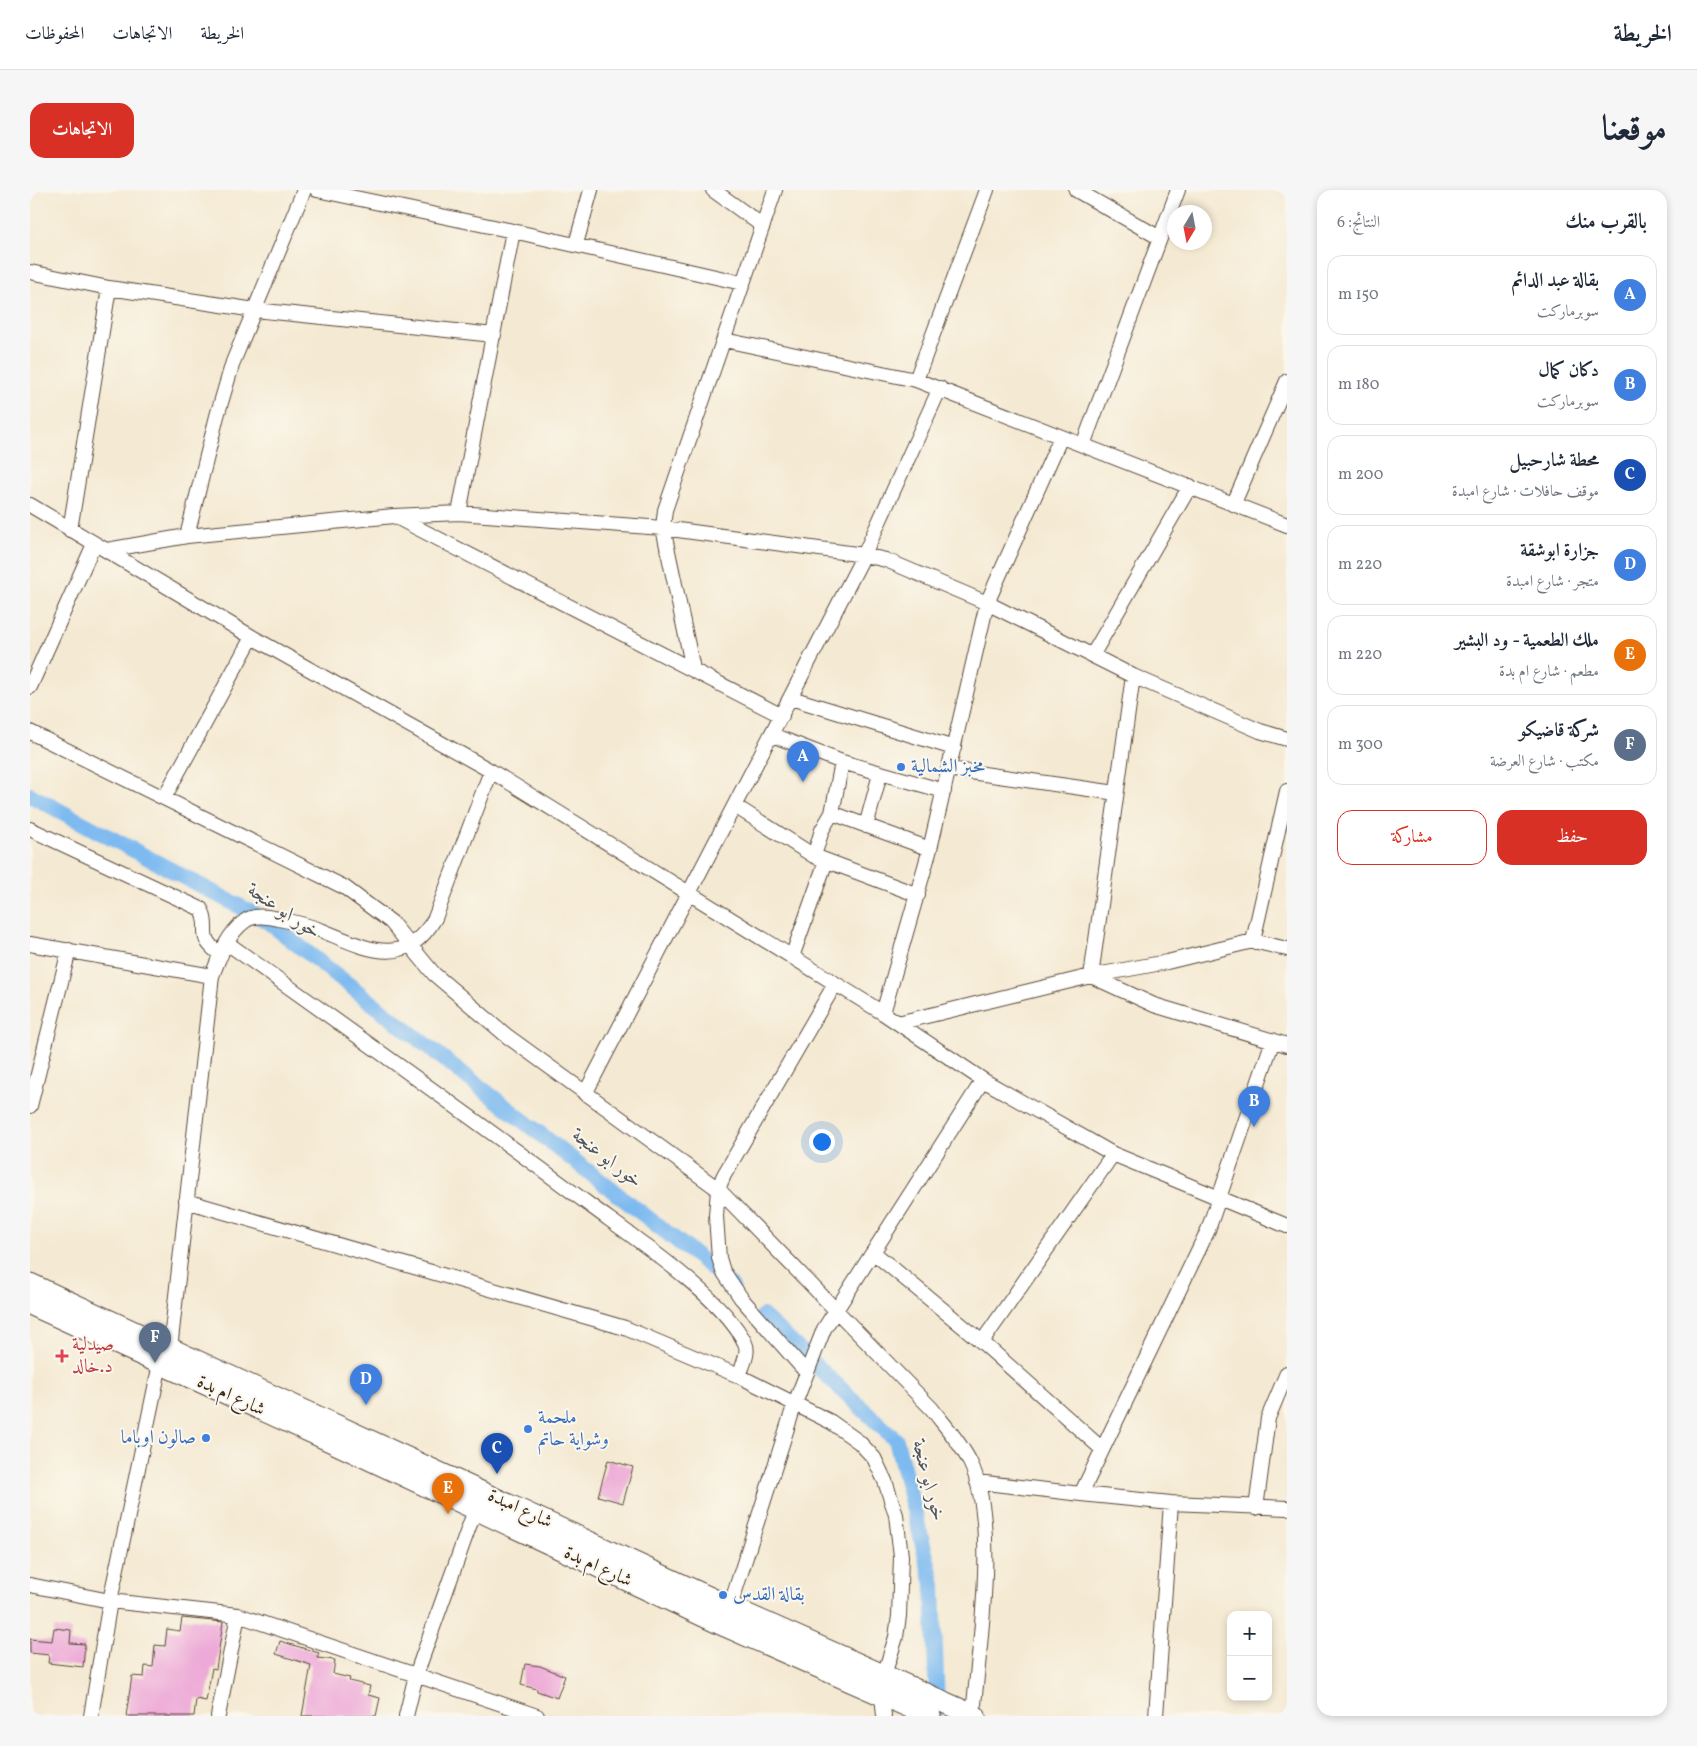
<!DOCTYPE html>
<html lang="ar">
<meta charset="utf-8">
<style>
body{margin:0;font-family:Vollkorn,Amiri,serif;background:#f6f6f7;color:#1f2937;direction:rtl}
.controls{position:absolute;right:15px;bottom:15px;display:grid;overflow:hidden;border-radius:10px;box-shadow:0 2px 8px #0003}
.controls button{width:45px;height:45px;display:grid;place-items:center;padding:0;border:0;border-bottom:1px solid #e0e1e3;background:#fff;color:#1f2937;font:25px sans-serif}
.compass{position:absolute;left:1137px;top:15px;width:45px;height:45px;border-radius:50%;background:#fff;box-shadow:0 2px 8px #0003;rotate:190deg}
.you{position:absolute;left:791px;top:951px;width:18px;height:18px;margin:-12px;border:4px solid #fff;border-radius:50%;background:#1a73e8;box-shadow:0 0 0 8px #1a73e833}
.badge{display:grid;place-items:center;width:32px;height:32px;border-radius:50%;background:#d93025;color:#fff;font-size:16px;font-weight:700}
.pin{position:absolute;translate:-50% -41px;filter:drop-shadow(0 1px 2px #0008)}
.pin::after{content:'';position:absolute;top:26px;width:18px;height:15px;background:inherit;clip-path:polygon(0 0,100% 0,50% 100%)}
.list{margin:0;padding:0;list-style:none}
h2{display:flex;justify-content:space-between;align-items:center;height:65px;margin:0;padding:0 20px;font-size:21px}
h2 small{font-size:16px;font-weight:400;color:#747a83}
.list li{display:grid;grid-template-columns:32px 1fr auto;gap:15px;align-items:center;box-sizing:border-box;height:80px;margin:0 10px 10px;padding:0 10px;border:1px solid #e0e1e3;border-radius:15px}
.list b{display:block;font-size:19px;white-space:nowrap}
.list p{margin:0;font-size:16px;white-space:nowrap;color:#747a83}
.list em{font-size:16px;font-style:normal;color:#747a83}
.actions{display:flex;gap:10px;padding:15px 20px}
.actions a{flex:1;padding:11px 0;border:1px solid #d93025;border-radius:15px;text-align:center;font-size:18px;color:#d93025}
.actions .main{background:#d93025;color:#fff}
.map{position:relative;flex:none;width:1257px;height:1526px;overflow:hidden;direction:ltr;border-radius:15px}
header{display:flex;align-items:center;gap:30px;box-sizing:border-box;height:70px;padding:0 25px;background:#fff;border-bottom:1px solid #e0e1e3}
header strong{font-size:24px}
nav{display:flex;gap:28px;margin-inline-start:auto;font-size:18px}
.intro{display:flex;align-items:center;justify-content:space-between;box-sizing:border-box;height:120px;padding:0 30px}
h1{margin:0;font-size:35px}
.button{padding:12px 22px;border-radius:15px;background:#d93025;color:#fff;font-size:18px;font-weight:700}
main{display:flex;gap:30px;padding:0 30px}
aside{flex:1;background:#fff;border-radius:15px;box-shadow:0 2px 8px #0003}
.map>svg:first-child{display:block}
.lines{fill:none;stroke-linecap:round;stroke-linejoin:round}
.canal{stroke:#7dbaf0;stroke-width:16}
.building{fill:#eda9d7}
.street-casing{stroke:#574739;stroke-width:16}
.primary-casing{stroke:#574739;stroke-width:23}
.street{stroke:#fff;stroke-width:14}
.primary{stroke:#fff;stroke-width:21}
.shop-dot{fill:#3f7fe0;stroke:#fbf7ec;stroke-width:2}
.health-dot{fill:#e0444e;stroke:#fbf7ec;stroke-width:2}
.labels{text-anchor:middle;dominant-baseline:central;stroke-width:4;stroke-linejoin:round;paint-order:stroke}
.shop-label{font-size:19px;fill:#366cbe;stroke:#fbf7ec;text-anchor:start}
.health-label{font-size:19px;fill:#be3a42;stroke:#fbf7ec;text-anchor:start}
.street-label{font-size:19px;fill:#3b2a1e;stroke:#fbf7ec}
.water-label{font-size:20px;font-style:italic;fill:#4f555d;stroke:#fbf7ec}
</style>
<header>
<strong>الخريطة</strong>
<nav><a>الخريطة</a><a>الاتجاهات</a><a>المحفوظات</a></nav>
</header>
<div class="intro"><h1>موقعنا</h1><a class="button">الاتجاهات</a></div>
<main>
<aside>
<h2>بالقرب منك<small>النتائج: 6</small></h2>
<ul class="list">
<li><span class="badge" style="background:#3f7fe0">A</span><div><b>بقالة عبد الدائم</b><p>سوبرماركت</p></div><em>150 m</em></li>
<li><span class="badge" style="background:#3f7fe0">B</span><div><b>دكان كمال</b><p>سوبرماركت</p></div><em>180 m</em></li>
<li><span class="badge" style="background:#1a4fb4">C</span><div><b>محطة شارحبيل</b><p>موقف حافلات · شارع امبدة</p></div><em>200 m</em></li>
<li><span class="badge" style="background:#3f7fe0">D</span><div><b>جزارة ابوشقة</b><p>متجر · شارع امبدة</p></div><em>220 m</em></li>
<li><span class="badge" style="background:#e8710a">E</span><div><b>ملك الطعمية - ود البشير</b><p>مطعم · شارع ام بدة</p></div><em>220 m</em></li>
<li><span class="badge" style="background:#5c6f8a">F</span><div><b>شركة قاضيكو</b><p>مكتب · شارع العرضة</p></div><em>300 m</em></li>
</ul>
<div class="actions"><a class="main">حفظ</a><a>مشاركة</a></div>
</aside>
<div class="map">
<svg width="1257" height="1526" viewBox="0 0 1257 1526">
<rect width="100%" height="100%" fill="#fbf7ec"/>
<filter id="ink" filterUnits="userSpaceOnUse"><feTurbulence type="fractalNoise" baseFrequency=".02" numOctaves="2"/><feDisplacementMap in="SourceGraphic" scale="10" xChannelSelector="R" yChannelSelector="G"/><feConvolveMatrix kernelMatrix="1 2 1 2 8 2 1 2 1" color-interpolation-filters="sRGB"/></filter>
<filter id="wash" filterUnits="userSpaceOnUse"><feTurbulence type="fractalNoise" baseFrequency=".0096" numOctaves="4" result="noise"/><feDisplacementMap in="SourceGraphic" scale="20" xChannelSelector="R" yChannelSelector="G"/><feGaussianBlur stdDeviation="1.12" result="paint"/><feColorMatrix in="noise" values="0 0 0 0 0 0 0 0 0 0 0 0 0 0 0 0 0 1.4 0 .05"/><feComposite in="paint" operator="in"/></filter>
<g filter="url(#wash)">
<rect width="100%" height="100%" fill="#f4e9d2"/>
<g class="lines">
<path class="canal" d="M 0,605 L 237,731 L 682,1078 L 702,1097
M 733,1126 L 866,1250 L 903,1394 L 907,1519"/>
</g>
<g id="blocks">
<path class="building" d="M 578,1270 L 603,1277 L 593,1313 L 568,1306 Z
M 152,1428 L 193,1432 L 186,1479 L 182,1478 L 176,1511 L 166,1509 L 164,1526 L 96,1526 L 102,1486 L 114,1487 L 115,1476 L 123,1477 L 125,1455 L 135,1456 L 137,1439 L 150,1441 Z
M 24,1438 L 41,1440 L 40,1453 L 55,1454 L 53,1477 L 18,1473 L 19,1465 L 0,1463 L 0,1449 L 22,1451 Z
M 250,1451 L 289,1463 L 287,1468 L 305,1470 L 303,1484 L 320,1488 L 319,1491 L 340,1496 L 338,1505 L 350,1508 L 346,1526 L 272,1526 L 281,1475 L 246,1464 Z
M 495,1474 L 510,1476 L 535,1486 L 527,1508 L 507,1501 L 507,1499 L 491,1495 Z"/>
</g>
</g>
<g filter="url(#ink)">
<use href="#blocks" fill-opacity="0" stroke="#574739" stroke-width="1"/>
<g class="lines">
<g class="street-casing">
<path id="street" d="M 287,0 L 483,41 L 712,93
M 683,0 L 733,36
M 1046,0 L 1130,48
M 546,54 L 561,0
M 0,82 L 79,98 L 225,120 L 464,145
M 694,150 L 886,190 L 1257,335
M 886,190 L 957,0
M 1053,255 L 1148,0
M 1204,313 L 1257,191
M 0,315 L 222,447 L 461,581 L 853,823 L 953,890 L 1083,964 L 1257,1036
M 429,323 L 483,41
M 366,327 L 752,526
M 40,340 L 79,98
M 157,346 L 187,226 L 203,172 L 274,0
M 77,360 L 157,346 L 364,326 L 429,323 L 633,338 L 834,365 L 856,370 L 957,413 L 1103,486 L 1230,541 L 1257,549
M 1063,464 L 1160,296
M 663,479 L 633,338 L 635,320 L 745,0
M 1103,486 L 1061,786 L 1124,815 L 1257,855
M 0,497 L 64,354
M 761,508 L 924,558
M 0,542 L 314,697 L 361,732 L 404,784 L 477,846 L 688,999 L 902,1219 C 915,1236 930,1252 940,1272 C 969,1331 949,1458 943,1525
M 742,545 L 812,572 L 914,601
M 919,579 L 1086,603
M 134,608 L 222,447
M 705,616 L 784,666 L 888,705
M 802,623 L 900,659
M 836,636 L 850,584
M 0,639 L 171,719 C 182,741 164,745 191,765
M 784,666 L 792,640 L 802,623 L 812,572
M 1223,751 L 1257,601
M 197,753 C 319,840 441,926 561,1016 C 603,1047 694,1108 715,1153 C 720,1163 712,1176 709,1186
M 0,754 L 182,786
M 762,767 L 796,671
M 853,823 L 900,659 L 957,413 L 1031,247
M 868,833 L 1061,786 L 1137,772 L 1223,751 L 1257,759
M 1243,850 L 1178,1040 L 1051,1304 L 1141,1313 L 1257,1318
M 555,904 L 834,365 L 910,198
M 0,916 L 39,760
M 156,1011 L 595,1138 L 709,1186 L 801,1232 L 829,1252 L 844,1268 L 855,1291 L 866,1325 L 871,1366 L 869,1426 L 866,1447 L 854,1485
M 844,1063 L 952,1152 L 1072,1259
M 952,1152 L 1083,964
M 140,1159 L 182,786 C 189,767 198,743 215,731 C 225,724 238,727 249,729 C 264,732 278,735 293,741 C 337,759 375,780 405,728 L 461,581
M 776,1182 L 711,1108 L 693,1081 L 689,1068 L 686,1026 L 688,999 L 694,985 L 805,794
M 947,1292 L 1051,1304
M 1226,1318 L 1238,1228 L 1257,1183
M 0,1395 L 80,1411 L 208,1425 L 507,1526
M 700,1417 L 765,1213 L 794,1139 L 953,890
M 852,1505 L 854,1526
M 61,1526 L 80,1411 L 130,1174
M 188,1526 L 208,1425
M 376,1526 L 386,1485 L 445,1320
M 1126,1526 L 1141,1313"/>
</g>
<g class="primary-casing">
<path id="primary" d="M 0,1094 L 700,1417 L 945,1526
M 0,1114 L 296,1249 L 695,1436 L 900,1526"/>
</g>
<use href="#street" class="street"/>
<use href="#primary" class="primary"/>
</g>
</g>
<g class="shop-dot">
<circle cx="871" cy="577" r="5"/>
<circle cx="498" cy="1239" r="5"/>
<circle cx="176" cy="1248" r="5"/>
<circle cx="693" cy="1405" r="5"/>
</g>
<path class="health-dot" d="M29.5 1158.5h5v5h5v5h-5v5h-5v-5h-5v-5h5z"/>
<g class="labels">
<g class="shop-label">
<text x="881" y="577">مخبز الشمالية</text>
<text x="508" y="1228">ملحمة<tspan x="508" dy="22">وشواية حاتم</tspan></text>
<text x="166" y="1248" text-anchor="end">صالون اوباما</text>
<text x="703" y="1405">بقالة القدس</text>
</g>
<g class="health-label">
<text x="42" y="1155">صيدلية<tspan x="42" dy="22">د.خالد</tspan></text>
</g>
<g class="street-label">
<text transform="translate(201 1206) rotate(25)">شارع ام بدة</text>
<text transform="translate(490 1319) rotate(25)">شارع امبدة</text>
<text transform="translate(568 1377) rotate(25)">شارع ام بدة</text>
</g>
<g class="water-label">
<text transform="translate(254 722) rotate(34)">خور ابو عنجة</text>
<text transform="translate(577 969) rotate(38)">خور ابو عنجة</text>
<text transform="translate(898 1291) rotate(75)">خور ابو عنجة</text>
</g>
</g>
</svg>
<div class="controls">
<button>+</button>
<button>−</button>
</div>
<svg class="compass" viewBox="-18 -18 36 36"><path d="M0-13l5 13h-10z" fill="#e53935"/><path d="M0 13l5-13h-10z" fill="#747a83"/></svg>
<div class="you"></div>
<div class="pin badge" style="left:773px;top:592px;background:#3f7fe0">A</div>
<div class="pin badge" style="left:1224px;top:937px;background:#3f7fe0">B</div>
<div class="pin badge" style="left:467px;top:1284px;background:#1a4fb4">C</div>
<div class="pin badge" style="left:336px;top:1215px;background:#3f7fe0">D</div>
<div class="pin badge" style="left:418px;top:1324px;background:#e8710a">E</div>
<div class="pin badge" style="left:125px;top:1173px;background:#5c6f8a">F</div>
</div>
</main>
